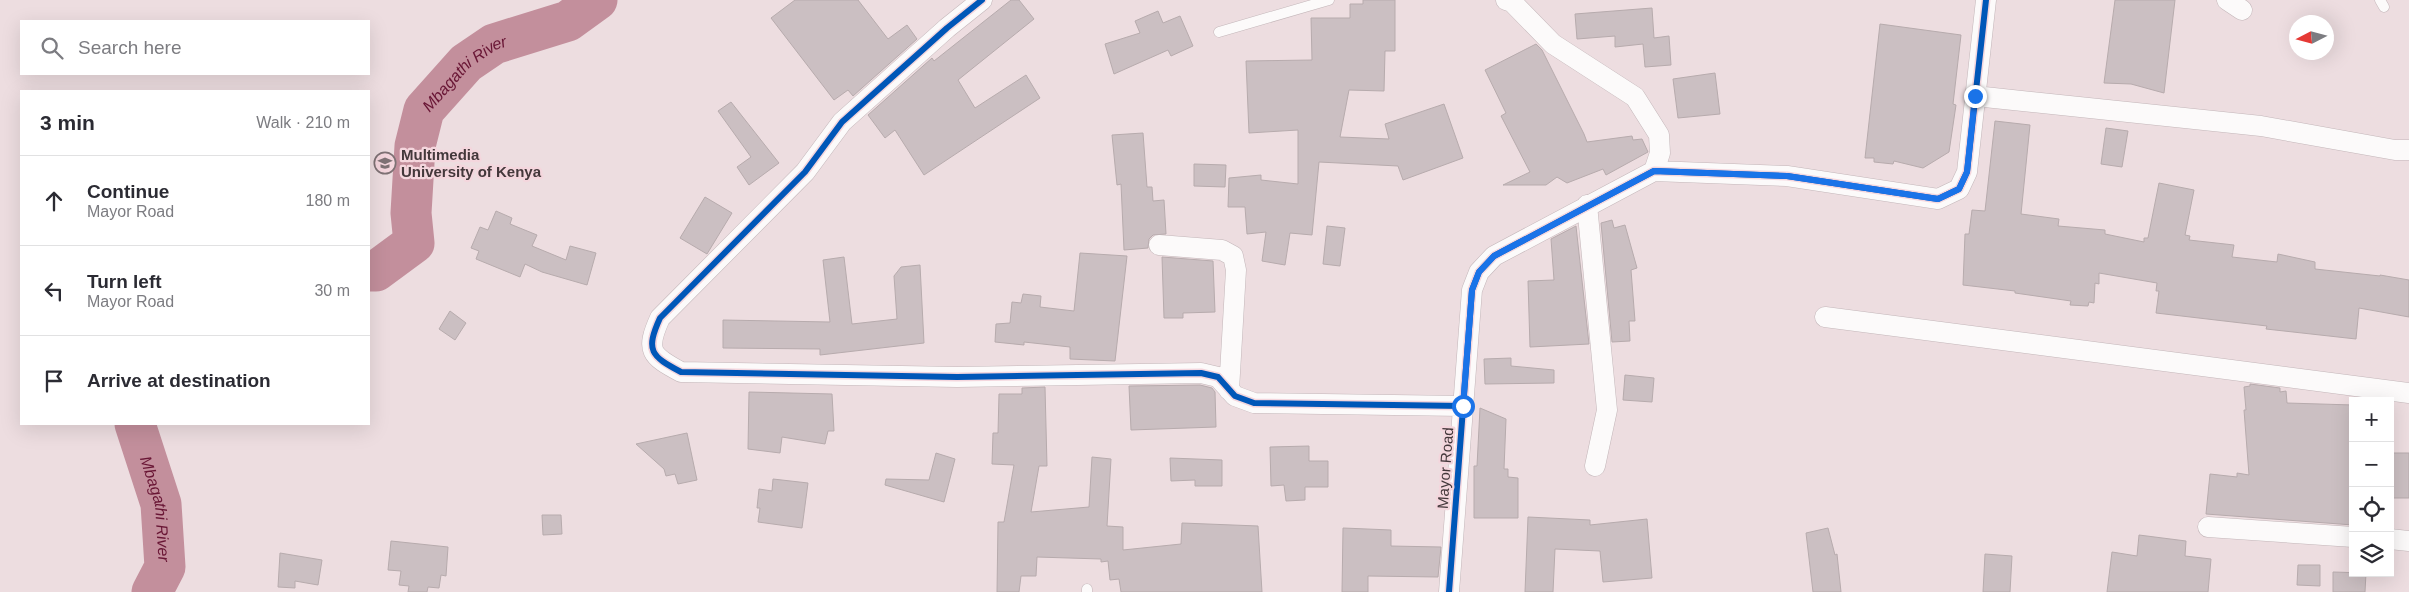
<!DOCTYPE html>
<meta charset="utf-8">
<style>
body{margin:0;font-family:Helvetica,sans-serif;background:#f7f7f7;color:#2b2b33}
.controls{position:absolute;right:15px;bottom:15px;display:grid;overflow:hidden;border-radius:0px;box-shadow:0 5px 20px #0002}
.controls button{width:45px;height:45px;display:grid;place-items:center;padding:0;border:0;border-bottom:1px solid #e1e1e2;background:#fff;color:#2b2b33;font:25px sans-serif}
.compass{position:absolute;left:2289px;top:15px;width:45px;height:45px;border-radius:50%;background:#fff;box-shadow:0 5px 20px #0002;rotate:264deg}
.stop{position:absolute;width:15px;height:15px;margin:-11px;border:4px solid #1a73e8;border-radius:50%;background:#fff}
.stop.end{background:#1a73e8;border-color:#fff;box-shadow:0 1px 5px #0008}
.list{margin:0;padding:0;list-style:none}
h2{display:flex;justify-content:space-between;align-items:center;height:65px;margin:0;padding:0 20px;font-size:21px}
h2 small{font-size:16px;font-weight:400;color:#7c7c81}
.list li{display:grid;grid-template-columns:32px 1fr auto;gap:15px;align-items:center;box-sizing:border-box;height:90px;padding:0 20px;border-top:1px solid #e1e1e2}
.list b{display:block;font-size:19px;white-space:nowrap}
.list p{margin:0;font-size:16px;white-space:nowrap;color:#7c7c81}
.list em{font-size:16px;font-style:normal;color:#7c7c81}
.icon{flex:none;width:28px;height:28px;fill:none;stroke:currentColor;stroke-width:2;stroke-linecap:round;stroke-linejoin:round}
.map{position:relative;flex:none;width:2409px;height:592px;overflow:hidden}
.search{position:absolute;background:#fff;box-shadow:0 5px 20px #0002;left:20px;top:20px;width:350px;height:55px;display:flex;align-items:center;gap:12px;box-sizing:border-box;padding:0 18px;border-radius:0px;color:#7c7c81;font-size:19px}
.panel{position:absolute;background:#fff;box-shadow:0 5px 20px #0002;left:20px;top:90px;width:350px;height:335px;border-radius:0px}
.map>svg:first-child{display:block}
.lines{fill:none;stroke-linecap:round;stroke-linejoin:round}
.river{stroke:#c38f9c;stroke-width:41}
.building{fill:#cbbfc2;stroke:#b7abad}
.service-casing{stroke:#c3b6b9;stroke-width:11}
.minor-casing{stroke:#c3b6b9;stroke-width:21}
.service{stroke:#fcfafa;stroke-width:10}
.minor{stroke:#fcfafa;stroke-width:20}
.cycleway-casing{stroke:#f4d6dd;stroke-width:9}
.cycleway{stroke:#0057b8;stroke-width:6}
.route{stroke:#1a73e8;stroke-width:6}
.labels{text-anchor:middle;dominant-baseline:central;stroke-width:4.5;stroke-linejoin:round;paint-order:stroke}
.poi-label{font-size:15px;font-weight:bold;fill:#44383b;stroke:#f4d6dd;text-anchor:start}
.street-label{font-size:15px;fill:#44383b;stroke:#f4d6dd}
.water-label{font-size:16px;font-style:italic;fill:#691635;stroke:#f4d6dd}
</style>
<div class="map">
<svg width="2409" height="592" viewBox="0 0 2409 592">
<rect width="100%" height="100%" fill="#eddde0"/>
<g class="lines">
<g class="river">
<path id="s1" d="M 369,271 L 376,271 L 414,243 L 411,213 L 415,146 L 424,110 L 466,63 L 494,44 L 568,21 L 597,0"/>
<path id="s2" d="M 135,424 L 161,504 L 165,567 L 152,592"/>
</g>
</g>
<path class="building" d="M 795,0 L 858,0 L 888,39 L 907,25 L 917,39 L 853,96 L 848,90 L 834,100 L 771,18 Z
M 1011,0 L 1019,0 L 1034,19 L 958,80 L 975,108 L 1026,75 L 1040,98 L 924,175 L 895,130 L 885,138 L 868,115 L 932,58 L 934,61 Z
M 1363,0 L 1395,0 L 1395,51 L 1385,51 L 1384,91 L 1349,90 L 1340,137 L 1389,139 L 1385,124 L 1444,104 L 1463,158 L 1403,180 L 1398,166 L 1319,162 L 1312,235 L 1290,233 L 1285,265 L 1262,261 L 1266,232 L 1247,234 L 1245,207 L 1228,207 L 1229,178 L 1261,175 L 1261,180 L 1298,184 L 1298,130 L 1249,133 L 1246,61 L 1312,60 L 1311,18 L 1350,18 L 1350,4 L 1363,4 Z
M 2115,0 L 2175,0 L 2164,93 L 2131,84 L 2104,83 Z
M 1652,8 L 1654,38 L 1669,36 L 1671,65 L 1645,67 L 1643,44 L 1615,47 L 1615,36 L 1577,39 L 1575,14 Z
M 1158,11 L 1163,23 L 1180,16 L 1193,46 L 1171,56 L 1168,50 L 1114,74 L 1105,44 L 1140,33 L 1135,21 Z
M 1880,24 L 1961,35 L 1953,104 L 1956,105 L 1949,152 L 1923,168 L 1894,161 L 1893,164 L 1874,162 L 1874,158 L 1865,158 Z
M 1536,44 L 1542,50 L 1584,134 L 1587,142 L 1632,136 L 1633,140 L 1642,139 L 1648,152 L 1606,175 L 1603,169 L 1567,183 L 1557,177 L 1546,185 L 1503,185 L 1530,172 L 1501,116 L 1506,113 L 1485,70 Z
M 1715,73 L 1720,114 L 1678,118 L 1673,79 Z
M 731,102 L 779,163 L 749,185 L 737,167 L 751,157 L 718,111 Z
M 1995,121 L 2030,125 L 2021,214 L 2059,219 L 2058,226 L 2105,230 L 2105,234 L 2144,242 L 2144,238 L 2148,238 L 2159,183 L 2194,190 L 2185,235 L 2190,236 L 2189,240 L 2234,245 L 2232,257 L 2277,262 L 2278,254 L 2315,262 L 2315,269 L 2380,276 L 2380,275 L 2409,280 L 2409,317 L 2359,308 L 2356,339 L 2266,329 L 2267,326 L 2156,313 L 2159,291 L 2156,291 L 2157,283 L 2099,273 L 2099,284 L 2095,283 L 2094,303 L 2089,302 L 2088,306 L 2070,305 L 2071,301 L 2015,293 L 2015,291 L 1963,285 L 1965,234 L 1969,234 L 1972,210 L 1985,211 Z
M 2106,128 L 2128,131 L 2122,167 L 2101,164 Z
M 1143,133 L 1147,187 L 1152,187 L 1153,201 L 1164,200 L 1166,234 L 1153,235 L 1149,239 L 1148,248 L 1124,250 L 1121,184 L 1117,185 L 1112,135 Z
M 1194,164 L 1226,165 L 1225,187 L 1194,186 Z
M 705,197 L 732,213 L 707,254 L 680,238 Z
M 496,211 L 512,218 L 510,224 L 537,235 L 532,246 L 566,260 L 570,246 L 596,253 L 587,285 L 542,272 L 525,264 L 520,277 L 476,259 L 479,251 L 471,248 L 480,227 L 488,230 Z
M 1612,220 L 1614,228 L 1625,225 L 1637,268 L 1631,270 L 1635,321 L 1629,321 L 1630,341 L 1612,342 L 1601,223 Z
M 1327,226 L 1345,228 L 1340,266 L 1323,264 Z
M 1576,226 L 1589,344 L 1530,347 L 1528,281 L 1554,280 L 1551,239 Z
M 1080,253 L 1127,256 L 1115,361 L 1070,359 L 1070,347 L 1024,342 L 1024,345 L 995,342 L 996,324 L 1010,323 L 1012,302 L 1021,303 L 1023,294 L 1041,296 L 1040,307 L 1074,311 Z
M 844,257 L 852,324 L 897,319 L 894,276 L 901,267 L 920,265 L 924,343 L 820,355 L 820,349 L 723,348 L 723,320 L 830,322 L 823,260 Z
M 1162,257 L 1213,261 L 1215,312 L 1183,313 L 1183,318 L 1164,318 Z
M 450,311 L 466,323 L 455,340 L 439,329 Z
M 1511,358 L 1511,366 L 1554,370 L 1554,383 L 1485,384 L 1484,359 Z
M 1625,375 L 1654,378 L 1652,402 L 1623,400 Z
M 2250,384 L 2280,388 L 2280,392 L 2286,391 L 2287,403 L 2353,405 L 2353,525 L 2206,514 L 2210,474 L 2237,477 L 2237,473 L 2249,475 L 2244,410 L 2246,410 L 2244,387 L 2250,386 Z
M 1200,385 L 1212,388 L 1215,392 L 1216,427 L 1131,430 L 1129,386 Z
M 1045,387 L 1047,466 L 1039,466 L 1031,512 L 1089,507 L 1092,457 L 1111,459 L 1107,526 L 1123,527 L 1123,550 L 1181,544 L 1182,523 L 1258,526 L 1262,592 L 1121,592 L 1119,579 L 1110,580 L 1108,561 L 1101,562 L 1101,559 L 1037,557 L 1036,576 L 1021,576 L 1019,592 L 997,592 L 998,522 L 1004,522 L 1014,465 L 992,464 L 993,433 L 998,433 L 999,394 L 1022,394 L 1022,388 Z
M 749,392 L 832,394 L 834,431 L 828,431 L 825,444 L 782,437 L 780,453 L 748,449 Z
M 1480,408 L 1506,419 L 1504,469 L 1508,469 L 1508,477 L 1518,478 L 1518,518 L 1474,518 L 1474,466 L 1477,466 Z
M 687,433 L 697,480 L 678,484 L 675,474 L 666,476 L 664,469 L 636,444 Z
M 1309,446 L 1309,461 L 1328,461 L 1328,487 L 1305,487 L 1305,500 L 1286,501 L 1284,485 L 1271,486 L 1270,447 Z
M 936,453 L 955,459 L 944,502 L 885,485 L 886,479 L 929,480 Z
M 2390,453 L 2409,453 L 2409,498 L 2390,498 Z
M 1170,458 L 1222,460 L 1222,486 L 1195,486 L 1195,480 L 1171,481 Z
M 773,479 L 808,483 L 802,528 L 758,522 L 760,508 L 757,508 L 759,489 L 772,491 Z
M 542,515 L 561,515 L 562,534 L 543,535 Z
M 1528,517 L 1590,520 L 1590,525 L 1647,519 L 1652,578 L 1603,582 L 1600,551 L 1555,549 L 1553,592 L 1525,592 Z
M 1343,528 L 1391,530 L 1391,546 L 1441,547 L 1438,577 L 1368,576 L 1368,592 L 1342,592 Z
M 1828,528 L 1835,555 L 1837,554 L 1841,592 L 1813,592 L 1806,533 Z
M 2139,535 L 2186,541 L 2185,556 L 2211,559 L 2208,592 L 2107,592 L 2112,552 L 2137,556 Z
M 391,541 L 448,547 L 446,576 L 441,575 L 439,588 L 428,587 L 427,592 L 408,592 L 409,586 L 399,585 L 401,571 L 388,570 Z
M 280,553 L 322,560 L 318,585 L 295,581 L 295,588 L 278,587 Z
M 1985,554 L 2012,556 L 2010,592 L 1983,592 Z
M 2298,565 L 2320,565 L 2320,586 L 2297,585 Z
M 2333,572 L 2366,573 L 2365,592 L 2333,592 Z"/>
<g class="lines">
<g class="service-casing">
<path id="service" d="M 2380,0 L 2384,7
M 1219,32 L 1329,0
M 1087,589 L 1087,592"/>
</g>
<g class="minor-casing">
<path id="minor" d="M 982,0 L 947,28 L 842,122 L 805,172 L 660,318 C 645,351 651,356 681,372 L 957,377 L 1201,373 L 1218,377 L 1235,396 L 1254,403 L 1463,406
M 1506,0 L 1512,2 L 1553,44 L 1635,97 L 1659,135 L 1660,153 L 1654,171
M 2227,0 L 2242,10
M 1975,96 L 2261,126 L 2395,150 L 2409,150
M 1587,205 L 1607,410 L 1595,466
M 1159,245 L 1222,250 L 1233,256 L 1236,270 L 1229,390
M 1825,317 L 2409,393
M 2208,527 L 2353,537
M 2390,539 L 2409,541
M 1449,592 L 1472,290 L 1479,272 L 1494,256 L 1654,171 L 1787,176 L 1938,199 L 1959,189 L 1967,172 L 1986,0"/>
</g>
<use href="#service" class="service"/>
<use href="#minor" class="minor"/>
<g class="cycleway-casing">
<path id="cycleway" d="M 982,0 L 947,28 L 842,122 L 805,172 L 660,318 C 645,351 651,356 681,372 L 957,377 L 1201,373 L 1218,377 L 1235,396 L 1254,403 L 1463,406
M 1449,592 L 1472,290 L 1479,272 L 1494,256 L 1654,171 L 1787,176 L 1938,199 L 1959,189 L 1967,172 L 1986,0"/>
</g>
<use href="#cycleway" class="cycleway"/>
</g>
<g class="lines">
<path class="route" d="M 1463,406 L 1472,290 L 1479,272 L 1494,256 L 1654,171 L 1787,176 L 1938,199 L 1959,189 L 1967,172 L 1975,96"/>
</g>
<defs>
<g id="university-ring" transform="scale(1.125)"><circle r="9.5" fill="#f4d6dd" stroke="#7f7275" stroke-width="1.5"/><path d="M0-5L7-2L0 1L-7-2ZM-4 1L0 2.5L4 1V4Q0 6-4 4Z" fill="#7f7275"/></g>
</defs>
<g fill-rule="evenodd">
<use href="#university-ring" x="385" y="163"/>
</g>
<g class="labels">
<g class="poi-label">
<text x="401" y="154">Multimedia<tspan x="401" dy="17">University of Kenya</tspan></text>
</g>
<g class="street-label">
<text transform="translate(1445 468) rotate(-86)">Mayor Road</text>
</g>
<g class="water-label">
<text stroke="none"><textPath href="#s1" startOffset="244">Mbagathi River</textPath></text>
<text stroke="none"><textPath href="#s2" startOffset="88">Mbagathi River</textPath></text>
</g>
</g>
</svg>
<div class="controls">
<button>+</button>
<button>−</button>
<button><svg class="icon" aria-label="locate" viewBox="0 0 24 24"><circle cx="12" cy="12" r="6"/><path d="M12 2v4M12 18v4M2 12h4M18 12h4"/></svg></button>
<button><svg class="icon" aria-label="layers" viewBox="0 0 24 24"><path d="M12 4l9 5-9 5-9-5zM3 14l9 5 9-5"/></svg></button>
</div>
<svg class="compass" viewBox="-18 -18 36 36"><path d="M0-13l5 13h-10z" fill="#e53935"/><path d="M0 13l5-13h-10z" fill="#7c7c81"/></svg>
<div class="stop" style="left:1463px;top:406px"></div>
<div class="stop end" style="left:1975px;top:96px"></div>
<div class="search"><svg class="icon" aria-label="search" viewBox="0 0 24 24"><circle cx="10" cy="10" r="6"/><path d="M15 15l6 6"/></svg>Search here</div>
<section class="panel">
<h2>3 min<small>Walk · 210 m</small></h2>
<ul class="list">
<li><svg class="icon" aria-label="ahead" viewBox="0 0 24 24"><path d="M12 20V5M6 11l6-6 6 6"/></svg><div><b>Continue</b><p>Mayor Road</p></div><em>180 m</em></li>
<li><svg class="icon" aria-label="left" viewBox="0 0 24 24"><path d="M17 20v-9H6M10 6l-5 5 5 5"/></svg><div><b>Turn left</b><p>Mayor Road</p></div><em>30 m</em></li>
<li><svg class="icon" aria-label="arrive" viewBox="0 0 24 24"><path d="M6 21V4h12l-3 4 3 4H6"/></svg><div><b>Arrive at destination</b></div></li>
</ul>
</section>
</div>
